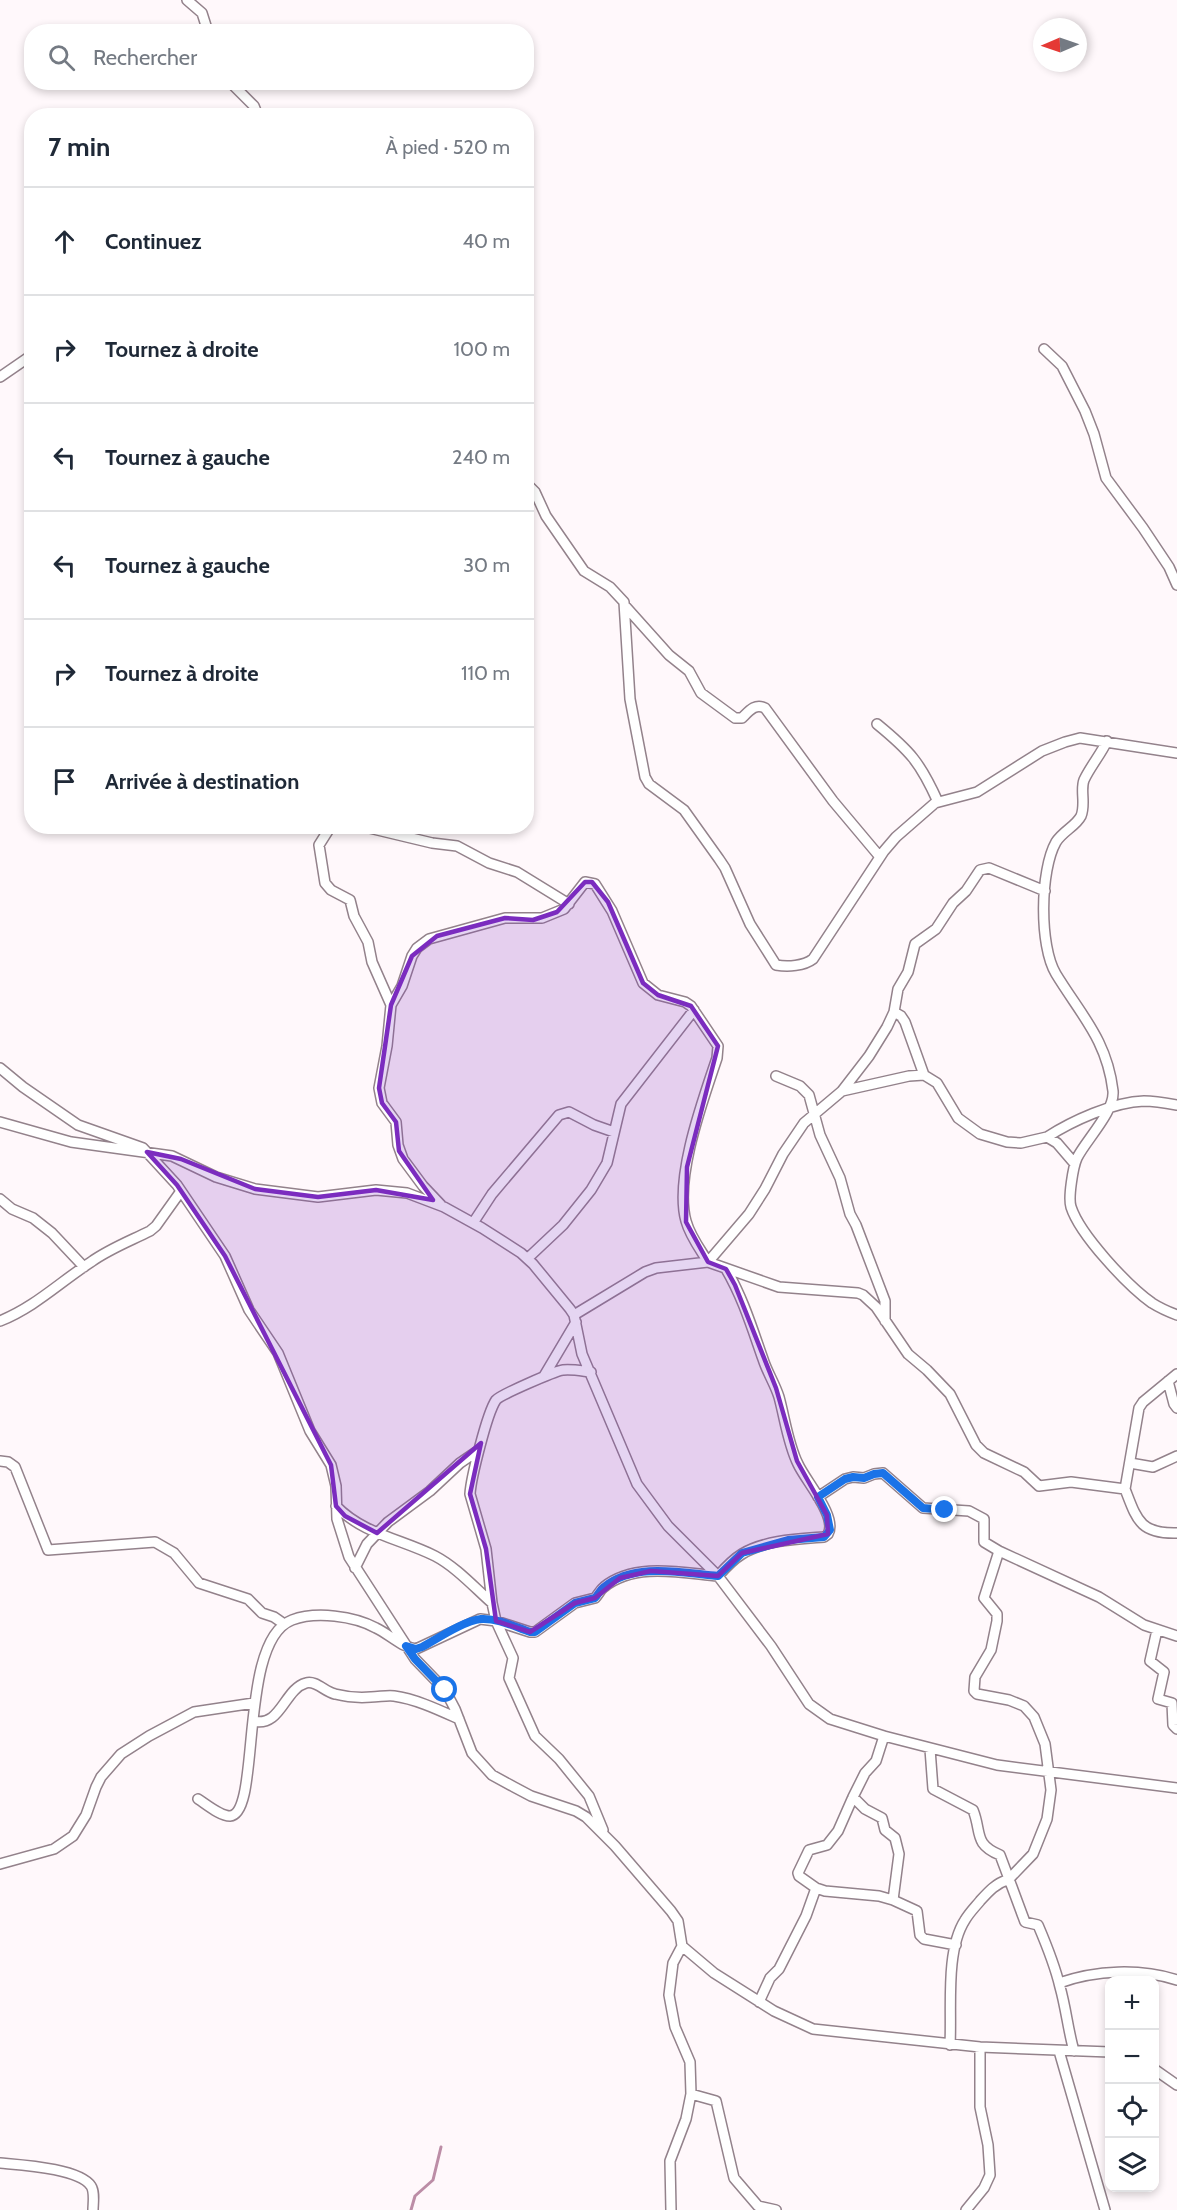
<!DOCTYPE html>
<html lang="fr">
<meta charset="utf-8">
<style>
body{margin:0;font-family:Cabin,sans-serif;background:#f6f6f7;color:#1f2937}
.controls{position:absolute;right:18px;bottom:18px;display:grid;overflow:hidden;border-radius:12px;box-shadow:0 3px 9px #0003}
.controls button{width:54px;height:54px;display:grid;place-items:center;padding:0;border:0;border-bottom:2px solid #e0e1e3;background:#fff;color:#1f2937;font:30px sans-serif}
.compass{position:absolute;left:1033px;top:18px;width:54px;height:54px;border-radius:50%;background:#fff;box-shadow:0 3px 9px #0003;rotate:268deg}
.stop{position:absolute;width:18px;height:18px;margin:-14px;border:4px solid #1a73e8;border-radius:50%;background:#fff}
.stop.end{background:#1a73e8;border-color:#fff;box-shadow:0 2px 6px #0008}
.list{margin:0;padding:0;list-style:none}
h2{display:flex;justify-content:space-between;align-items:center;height:78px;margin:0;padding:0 24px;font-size:26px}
h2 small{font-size:20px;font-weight:400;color:#747a83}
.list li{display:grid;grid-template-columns:39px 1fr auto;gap:18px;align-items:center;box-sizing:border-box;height:108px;padding:0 24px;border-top:2px solid #e0e1e3}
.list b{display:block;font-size:22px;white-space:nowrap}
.list em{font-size:20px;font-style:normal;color:#747a83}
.icon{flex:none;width:33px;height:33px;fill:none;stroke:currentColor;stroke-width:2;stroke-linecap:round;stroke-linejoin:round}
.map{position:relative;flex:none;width:1177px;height:2210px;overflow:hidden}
.search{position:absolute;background:#fff;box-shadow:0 3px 9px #0003;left:24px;top:24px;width:510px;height:66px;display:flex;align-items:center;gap:15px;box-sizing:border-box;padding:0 21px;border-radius:24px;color:#747a83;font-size:22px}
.panel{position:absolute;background:#fff;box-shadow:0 3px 9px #0003;left:24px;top:108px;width:510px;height:726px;border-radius:24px}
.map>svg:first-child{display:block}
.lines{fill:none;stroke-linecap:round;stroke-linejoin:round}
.stream{stroke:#bc8da6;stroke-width:3}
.street-casing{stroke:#93828b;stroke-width:12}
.street{stroke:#fff;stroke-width:9}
.route{stroke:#1a73e8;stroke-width:8}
.marked{fill:#7b2cbf;fill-opacity:0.2;stroke:#7b2cbf;stroke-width:4.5;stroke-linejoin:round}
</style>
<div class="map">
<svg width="1177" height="2210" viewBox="0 0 1177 2210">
<rect width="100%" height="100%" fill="#fff8fb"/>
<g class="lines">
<path class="stream" d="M 411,2210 L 415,2196 L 433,2180 L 441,2147"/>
<g class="street-casing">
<path id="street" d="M 187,0 L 202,13 L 208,32
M 230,82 L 254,106 L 258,116
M 1044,349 L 1062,366 L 1085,411 L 1094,434 L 1106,478 L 1143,528 L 1169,567 L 1177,585
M 0,377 L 32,355
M 526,483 L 535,492 L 546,516 L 584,571 L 610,587 L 624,602 L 630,699 L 645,777 L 649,784 L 684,810 L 719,859 L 725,868 L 750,924 L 776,965 C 788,967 804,966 813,959 L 884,851 L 896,837 L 935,803 L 977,792 L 1042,751 L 1065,742 L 1080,738 L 1177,753
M 626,607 L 669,655 L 689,671 L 701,693 L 735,718 L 742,718 C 749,711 755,703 765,708 L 833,801 L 880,857
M 877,724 C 910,751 920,762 938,802
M 1107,741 C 1101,754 1090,767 1084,780 C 1080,790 1086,804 1081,816 C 1076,826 1063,831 1056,842 C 1040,870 1039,946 1056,974 C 1081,1015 1107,1040 1113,1091 C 1115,1111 1086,1140 1077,1158 C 1073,1167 1068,1198 1071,1207 C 1080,1235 1128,1286 1152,1303 C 1160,1308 1169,1312 1177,1315
M 331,826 L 319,845 L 325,883 L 331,890 L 350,900 L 354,916 L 368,942 L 372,962 L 391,1005 L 387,1046 L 379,1088 L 382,1103 L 396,1122 L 398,1145 L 403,1159 L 423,1186 L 441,1205
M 361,826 L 432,843 L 457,846 L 489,863 L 517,872 L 569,904
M 391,1005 L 402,986 L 412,956 L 417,948 L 429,939 L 505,918 L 542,918 L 564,909 L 585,882 L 595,884 L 612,911 L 643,983 L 658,995 L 685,1002 L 691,1006 L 718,1046 L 717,1058 C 703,1100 674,1178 686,1221 C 690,1236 700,1249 708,1262 L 749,1214 L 765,1189 L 783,1154 L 804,1123 L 842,1091 L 909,1076 L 924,1075 L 937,1083 L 958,1118 L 980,1134 L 1007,1142 L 1021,1143 L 1047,1137 L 1057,1143 L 1075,1164
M 894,1012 L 901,1016 L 905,1022 L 924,1075
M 0,1068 L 23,1087 L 78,1125 L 143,1148 L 177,1185 L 225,1256 L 249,1310 L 278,1353 L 310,1431 L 331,1465 L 336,1486 L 337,1519 L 349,1557 L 415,1659 L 445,1690 L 455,1709 L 472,1753 L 492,1775 L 514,1787 L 531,1796 L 576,1811 L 586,1817 L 615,1846 L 671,1911 L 678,1921 L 682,1946 L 714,1973 L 774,2011 L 813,2029 L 980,2047 L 1110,2052
M 776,1076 L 800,1086 L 809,1095 L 820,1135 L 840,1178 L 850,1214 L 856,1225 L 885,1301 L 885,1321
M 842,1091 L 869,1056 L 887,1027 L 894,1012 L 898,989 L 908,972 L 915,944 L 936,929 L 953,903 L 966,891 L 980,870 L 989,868 L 1045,891
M 0,1122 L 71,1142 L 172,1156 L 216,1177 L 255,1189 L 318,1197 L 376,1190 L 407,1193 L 444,1207 L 482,1228 L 521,1253 L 533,1264 L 570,1309 L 574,1315 L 582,1354 L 637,1484 L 668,1526 L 718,1576 L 771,1646 L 809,1704 L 830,1719 L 884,1736 L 997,1765 L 1177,1788
M 1047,1137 C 1072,1121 1113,1102 1144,1101 C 1155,1101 1166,1103 1177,1105
M 0,1199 L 12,1209 L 33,1218 L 52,1233 L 84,1267
M 473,1223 L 492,1194 L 559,1115 L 569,1112 L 594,1125 L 614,1132
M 528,1258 L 563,1225 L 591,1190 L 607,1163 L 621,1104 L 694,1010
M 574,1315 L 645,1272 L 656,1268 L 708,1262 L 779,1287 L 858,1293 L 863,1295 L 876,1307 L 908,1354 L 927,1370 L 950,1394 L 976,1445 L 984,1453 L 1024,1472 L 1039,1486 L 1071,1482 L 1125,1489 L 1139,1408 L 1143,1402 L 1177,1374
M 0,1321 C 35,1307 60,1282 91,1262 C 109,1249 130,1241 150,1231 L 156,1226 L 181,1191
M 591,1372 C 582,1371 572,1369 563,1370 C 555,1371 500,1395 496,1400 C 487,1413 471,1478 470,1494 L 486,1549 L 492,1603 L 496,1621 L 513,1658 L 509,1678 L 535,1736 L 559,1759 L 589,1796 L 603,1830
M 544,1376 L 576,1322
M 1168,1381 L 1174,1404 L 1177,1408
M 0,1461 L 8,1462 L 15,1467 L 48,1550 L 155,1542 L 174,1553 L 199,1583 L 248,1599 L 262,1613 L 274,1617 L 284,1624
M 1130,1463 L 1153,1467 L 1177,1456
M 1125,1489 C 1137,1520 1140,1534 1177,1533
M 818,1497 L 845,1479 L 853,1477 L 864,1478 L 874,1474 L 883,1473 L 923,1508 L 969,1511 L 984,1519 L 984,1542 L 999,1551 L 1099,1597 L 1144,1625 L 1177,1636
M 336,1506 C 363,1534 401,1539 435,1556 C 456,1567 474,1587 492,1603
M 999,1551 L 984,1598 L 997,1614 L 997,1621 L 991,1650 L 975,1677 L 974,1691 L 977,1694 L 1009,1700 L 1024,1706 L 1034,1717 L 1045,1744 L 1051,1790 L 1047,1819 L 1033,1854 L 1009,1879 L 1025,1922 L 1038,1925 C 1047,1946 1055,1966 1060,1987 C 1066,2008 1068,2030 1074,2051
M 355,1568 L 367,1544 L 388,1522 L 430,1491 L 460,1463 L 479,1450
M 1157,1630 L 1150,1661 L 1164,1672 L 1158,1699 L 1172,1703 L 1173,1725 L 1177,1729
M 253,1721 C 281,1728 284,1689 306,1683 C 316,1680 325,1692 335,1694 C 347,1697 360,1698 371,1697 C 379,1697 387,1695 394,1696 C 416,1699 439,1710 459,1719
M 930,1749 L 933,1789 L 973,1810 C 982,1832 973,1844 1000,1855 L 1009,1879 C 995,1884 989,1891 980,1901 C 975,1907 969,1913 965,1920 C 945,1951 952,2009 950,2045
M 198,1799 C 206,1804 220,1816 230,1816 C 262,1814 237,1641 292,1620 C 316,1611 354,1616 376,1628 C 389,1634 401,1647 416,1649 L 480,1619 L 496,1621 L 530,1632 L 535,1632 L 575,1603 L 595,1598 C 598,1595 600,1590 604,1587 C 635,1562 682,1573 718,1576 C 725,1568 732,1560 742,1554 C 765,1540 798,1539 824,1537 L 828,1534 C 838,1517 805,1480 798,1464 C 788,1444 785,1419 779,1397 C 775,1384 767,1372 763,1359 C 752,1328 743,1298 726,1269
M 0,1864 L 54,1849 L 73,1836 L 86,1815 L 96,1787 L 101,1777 L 121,1754 L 149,1736 L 194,1712 L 254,1703
M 816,1888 L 799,1876 L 798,1873 L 809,1850 L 827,1845 L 838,1831 L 853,1797
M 893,1900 L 917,1911 L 920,1935 L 924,1939 L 956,1945
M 1059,1983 C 1096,1970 1140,1968 1177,1980
M 759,2002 L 770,1978 L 779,1969 L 806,1916 L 816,1888 L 825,1891 L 879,1896 L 893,1900 L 899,1854 L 895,1838 L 885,1830 L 882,1818 L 865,1809 L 853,1797 L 865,1773 L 876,1761 L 884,1736
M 1059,2051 L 1105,2210
M 1154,2069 L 1177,2085
M 691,2094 L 716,2101 L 734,2178 L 758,2206 L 776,2210
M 0,2163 C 20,2165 79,2168 91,2186 C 95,2192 93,2203 93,2210
M 671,2210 L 670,2161 L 686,2119 L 691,2094 L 690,2062 L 675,2027 L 669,1995 L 673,1963 L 682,1946
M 966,2210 L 984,2188 L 990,2175 L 988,2145 L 980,2107 L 980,2047"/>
</g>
<use href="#street" class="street"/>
</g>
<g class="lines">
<path class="route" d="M 445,1690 L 415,1659 L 406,1646 L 416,1649 L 422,1647 C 437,1639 463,1621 481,1619 C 498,1618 515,1627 530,1632 L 535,1632 L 575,1603 L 595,1598 C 598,1595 600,1590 604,1587 C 635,1562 682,1573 718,1576 L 742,1553 L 788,1540 L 824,1537 L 830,1530 L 827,1515 L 818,1497 L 845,1479 L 853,1477 L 864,1478 L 874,1474 L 883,1473 L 923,1508 L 945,1510"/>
</g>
<path class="marked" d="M 585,882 L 592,882 L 608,902 L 643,983 L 658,995 L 691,1006 L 718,1046 L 687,1167 L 686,1222 L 708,1262 L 726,1269 L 735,1285 L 776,1388 L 797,1461 L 827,1515 L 828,1534 L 742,1553 L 718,1576 L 651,1571 L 620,1578 L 595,1598 L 575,1603 L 530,1632 L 496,1621 L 486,1549 L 470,1494 L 481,1443 L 377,1533 L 345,1516 L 336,1506 L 331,1465 L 225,1256 L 177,1185 L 147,1152 L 181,1159 L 255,1189 L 318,1197 L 376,1190 L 433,1200 L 399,1151 L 396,1122 L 382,1103 L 379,1088 L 391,1005 L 412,956 L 437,936 L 505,918 L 533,920 L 557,912 Z"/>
</svg>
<div class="controls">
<button>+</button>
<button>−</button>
<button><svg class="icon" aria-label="locate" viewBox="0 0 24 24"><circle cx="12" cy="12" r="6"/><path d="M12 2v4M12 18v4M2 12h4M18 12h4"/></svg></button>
<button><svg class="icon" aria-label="layers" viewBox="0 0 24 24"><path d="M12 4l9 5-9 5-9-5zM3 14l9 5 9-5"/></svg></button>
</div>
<svg class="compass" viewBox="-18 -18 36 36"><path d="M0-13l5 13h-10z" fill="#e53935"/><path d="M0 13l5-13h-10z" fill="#747a83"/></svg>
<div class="stop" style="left:445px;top:1690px"></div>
<div class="stop end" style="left:945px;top:1510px"></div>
<div class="search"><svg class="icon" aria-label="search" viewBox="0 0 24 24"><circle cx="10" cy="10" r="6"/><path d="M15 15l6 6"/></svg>Rechercher</div>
<section class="panel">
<h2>7 min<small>À pied · 520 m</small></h2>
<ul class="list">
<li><svg class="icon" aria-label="ahead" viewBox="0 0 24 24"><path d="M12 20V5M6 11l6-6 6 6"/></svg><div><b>Continuez</b></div><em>40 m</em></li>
<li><svg class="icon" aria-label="right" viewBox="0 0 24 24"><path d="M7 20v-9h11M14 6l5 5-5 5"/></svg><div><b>Tournez à droite</b></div><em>100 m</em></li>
<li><svg class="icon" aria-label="left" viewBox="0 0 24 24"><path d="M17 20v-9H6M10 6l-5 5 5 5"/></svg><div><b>Tournez à gauche</b></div><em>240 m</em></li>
<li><svg class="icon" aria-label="left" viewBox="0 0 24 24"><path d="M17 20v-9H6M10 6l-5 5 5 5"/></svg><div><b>Tournez à gauche</b></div><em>30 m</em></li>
<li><svg class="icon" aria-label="right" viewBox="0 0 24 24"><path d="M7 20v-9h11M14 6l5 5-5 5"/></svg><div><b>Tournez à droite</b></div><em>110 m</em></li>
<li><svg class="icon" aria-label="arrive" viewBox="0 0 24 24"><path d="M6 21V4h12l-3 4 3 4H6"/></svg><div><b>Arrivée à destination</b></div></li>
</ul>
</section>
</div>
